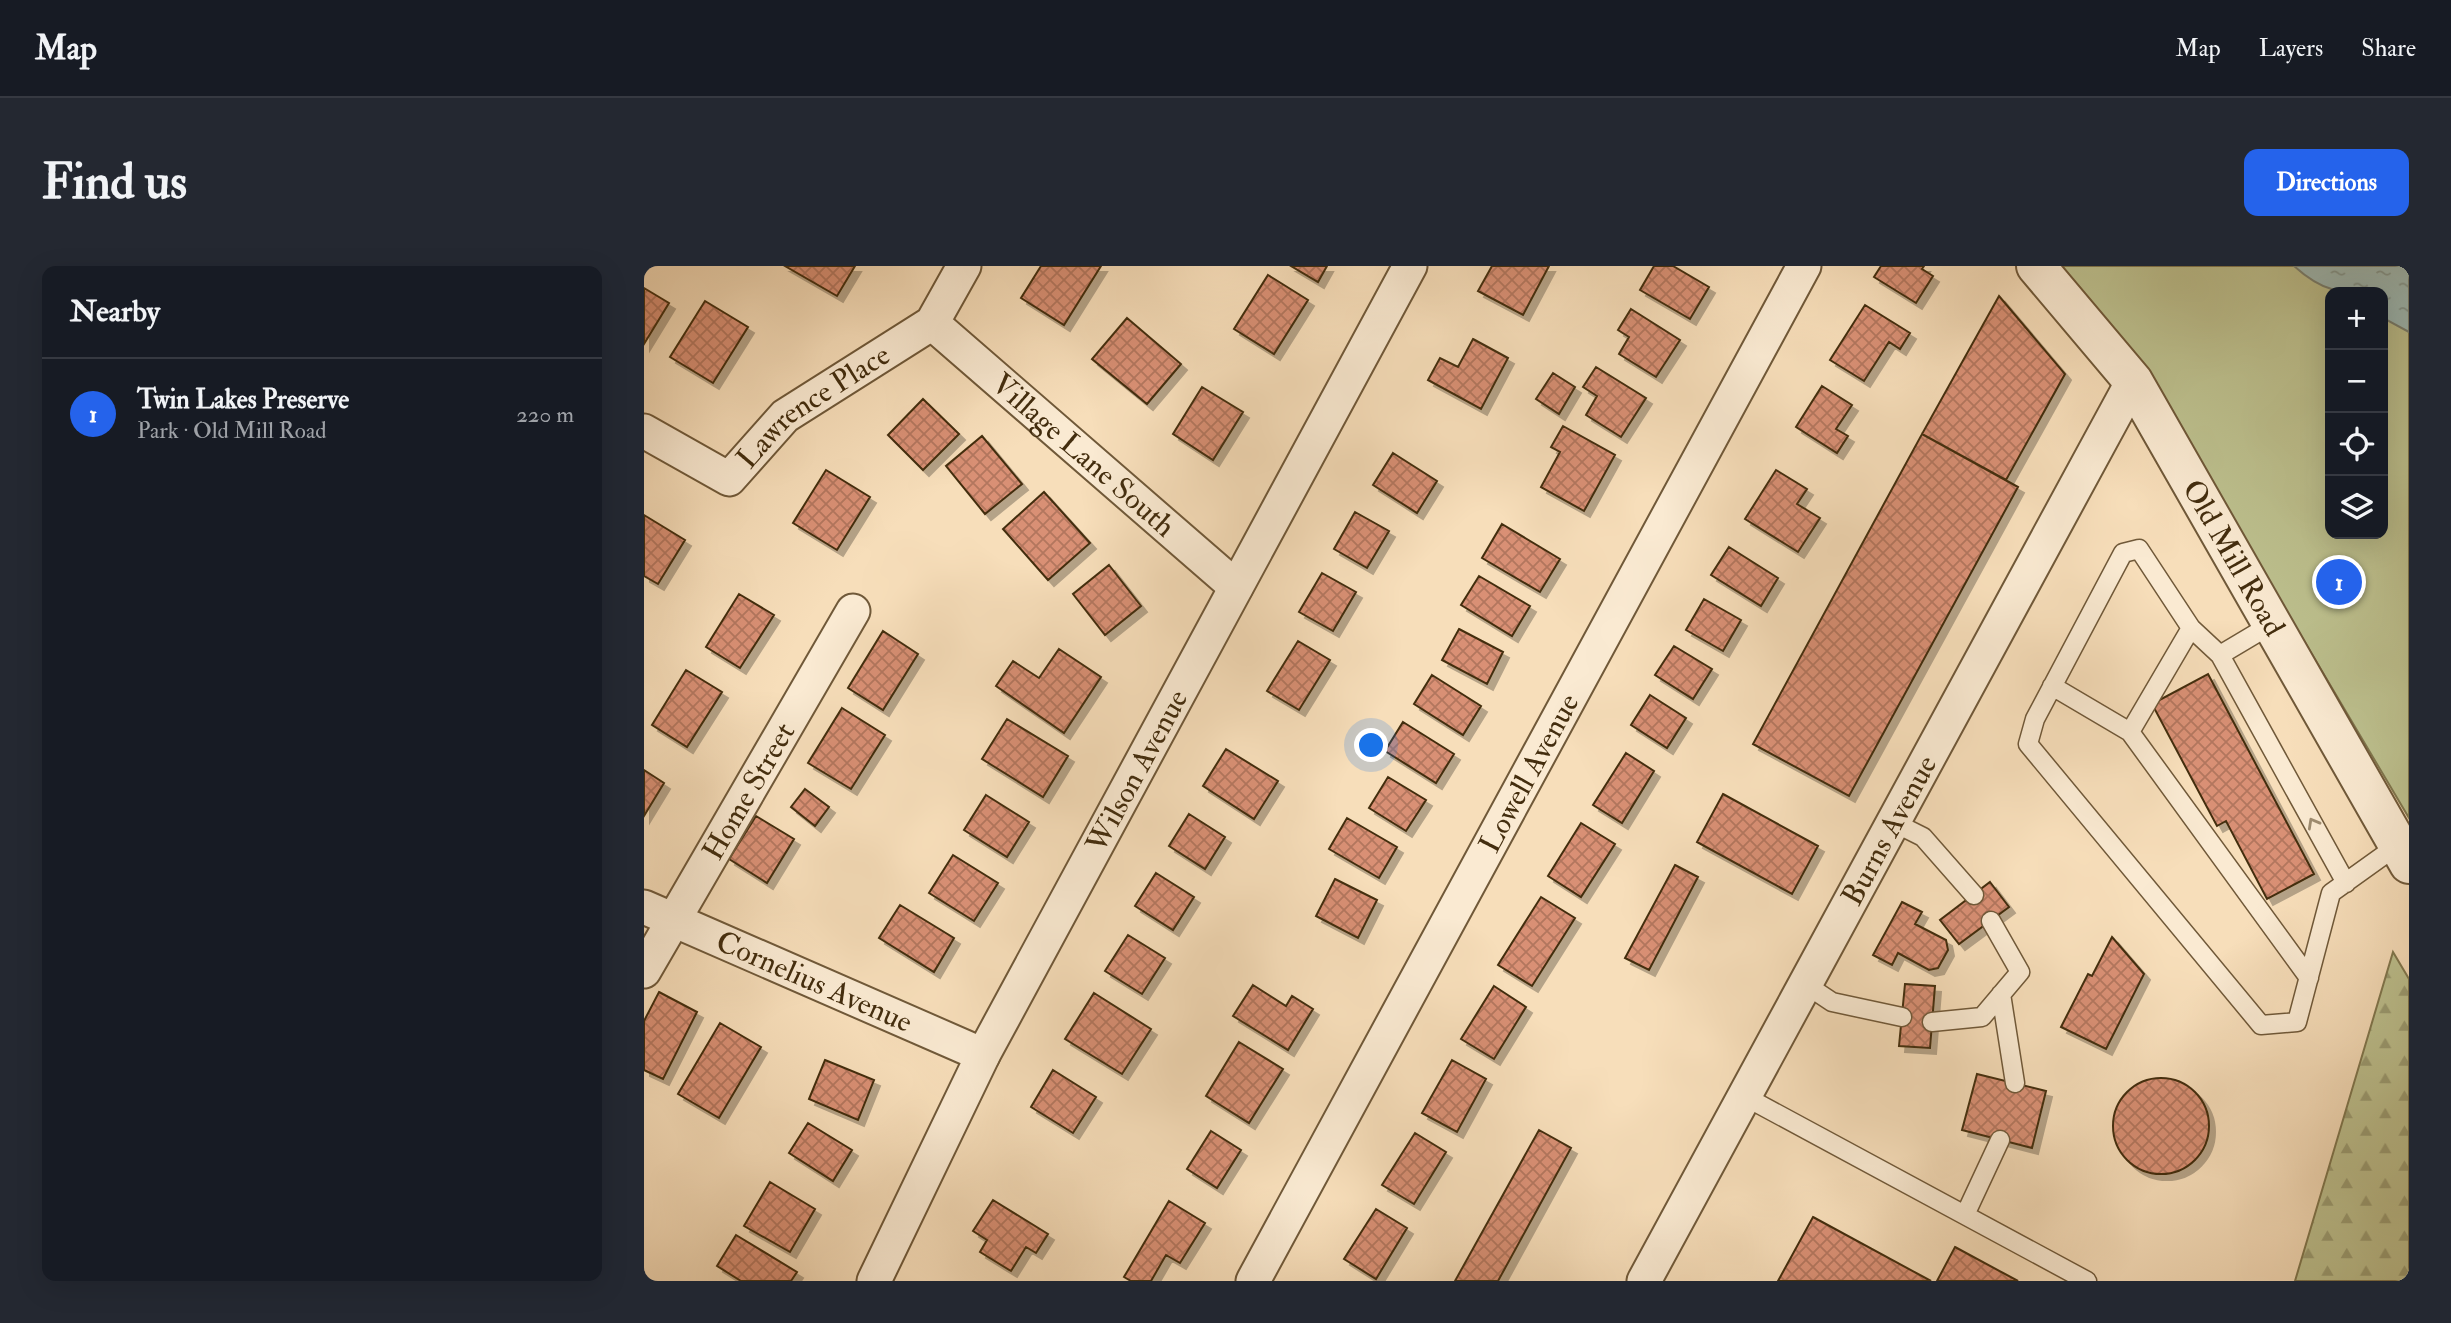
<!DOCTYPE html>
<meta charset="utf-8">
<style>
body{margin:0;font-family:"IM FELL Double Pica",serif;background:#242831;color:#f1f3f6}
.controls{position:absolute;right:21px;top:21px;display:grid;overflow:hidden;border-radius:14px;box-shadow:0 7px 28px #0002}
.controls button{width:63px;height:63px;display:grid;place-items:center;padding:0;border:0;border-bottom:2px solid #363941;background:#171b24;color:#f1f3f6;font:35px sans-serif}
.you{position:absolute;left:728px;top:480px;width:24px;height:24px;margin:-18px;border:5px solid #fff;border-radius:50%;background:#1a73e8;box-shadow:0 0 0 10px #1a73e833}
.badge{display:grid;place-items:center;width:46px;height:46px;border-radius:50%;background:#2563eb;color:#fff;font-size:23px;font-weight:700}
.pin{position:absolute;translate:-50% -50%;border:4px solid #fff;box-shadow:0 2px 7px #0006}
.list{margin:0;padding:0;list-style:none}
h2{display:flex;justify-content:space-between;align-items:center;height:91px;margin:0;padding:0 28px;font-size:30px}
h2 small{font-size:23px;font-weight:400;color:#9ea1a6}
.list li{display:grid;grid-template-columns:46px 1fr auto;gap:21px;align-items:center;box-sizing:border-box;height:112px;padding:0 28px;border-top:2px solid #363941}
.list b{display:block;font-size:26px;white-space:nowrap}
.list p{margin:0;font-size:23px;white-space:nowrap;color:#9ea1a6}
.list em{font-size:23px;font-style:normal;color:#9ea1a6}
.icon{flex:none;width:38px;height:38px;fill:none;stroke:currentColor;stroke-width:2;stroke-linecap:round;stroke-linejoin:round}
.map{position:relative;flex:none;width:1765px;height:1015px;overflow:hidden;border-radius:14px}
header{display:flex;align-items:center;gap:42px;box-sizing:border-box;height:98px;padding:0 35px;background:#171b24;border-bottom:2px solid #363941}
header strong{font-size:33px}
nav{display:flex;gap:38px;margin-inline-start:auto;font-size:24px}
.intro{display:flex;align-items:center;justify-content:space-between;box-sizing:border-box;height:168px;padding:0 42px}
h1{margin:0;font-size:49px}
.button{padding:18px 32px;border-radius:14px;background:#2563eb;color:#fff;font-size:24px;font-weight:700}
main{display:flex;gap:42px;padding:0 42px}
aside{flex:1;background:#171b24;border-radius:14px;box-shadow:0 7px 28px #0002}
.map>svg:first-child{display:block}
.forest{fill:url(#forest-firs);stroke:#80774e;stroke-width:2}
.green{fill:#bdc18f;stroke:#80774e;stroke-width:2;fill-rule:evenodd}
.water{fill:url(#water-ripples);stroke:#7a8273;stroke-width:2}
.building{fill:url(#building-cross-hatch);stroke:#432d0e;stroke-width:2;filter:url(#shadow)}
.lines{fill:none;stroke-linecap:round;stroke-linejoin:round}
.service-casing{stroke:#705939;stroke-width:21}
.minor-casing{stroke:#705939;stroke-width:37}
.tertiary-casing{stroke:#705939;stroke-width:42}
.service{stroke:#faead2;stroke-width:18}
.minor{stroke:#faead2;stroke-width:33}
.tertiary{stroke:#faead2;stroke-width:38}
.oneway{stroke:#9e8c70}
.labels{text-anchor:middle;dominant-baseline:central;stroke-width:7;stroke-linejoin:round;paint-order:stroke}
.street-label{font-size:30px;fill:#432d0e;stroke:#faead2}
</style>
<header>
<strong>Map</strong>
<nav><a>Map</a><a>Layers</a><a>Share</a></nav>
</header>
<div class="intro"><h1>Find us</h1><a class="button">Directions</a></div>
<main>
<aside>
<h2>Nearby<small></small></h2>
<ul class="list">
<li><span class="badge">1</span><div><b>Twin Lakes Preserve</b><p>Park · Old Mill Road</p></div><em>220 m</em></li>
</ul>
</aside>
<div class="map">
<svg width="1765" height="1015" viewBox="0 0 1765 1015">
<defs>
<pattern id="forest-firs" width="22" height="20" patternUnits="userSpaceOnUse" patternTransform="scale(1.75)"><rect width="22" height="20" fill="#bdc18f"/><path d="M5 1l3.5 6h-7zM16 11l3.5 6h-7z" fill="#9b9d73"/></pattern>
<pattern id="water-ripples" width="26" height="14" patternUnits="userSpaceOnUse" patternTransform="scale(1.75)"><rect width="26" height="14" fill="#9ebbb6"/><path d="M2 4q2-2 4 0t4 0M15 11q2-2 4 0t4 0" fill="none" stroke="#829892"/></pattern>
<pattern id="building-cross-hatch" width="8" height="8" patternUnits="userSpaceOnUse" patternTransform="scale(1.75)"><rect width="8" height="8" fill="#d99074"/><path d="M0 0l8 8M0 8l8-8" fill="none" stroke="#b2765e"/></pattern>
<filter id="shadow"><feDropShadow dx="6" dy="6" stdDeviation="0" flood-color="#0004"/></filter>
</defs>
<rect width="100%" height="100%" fill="#f7deba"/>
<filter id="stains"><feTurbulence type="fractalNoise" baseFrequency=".00286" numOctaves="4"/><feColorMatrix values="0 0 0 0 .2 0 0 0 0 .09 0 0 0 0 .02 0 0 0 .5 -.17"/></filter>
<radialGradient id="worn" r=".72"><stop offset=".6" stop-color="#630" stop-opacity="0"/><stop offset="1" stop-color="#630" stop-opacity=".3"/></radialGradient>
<path class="forest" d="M 1749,686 L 1765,713 L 1765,1015 L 1651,1015 Z"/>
<path class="green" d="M 1414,0 L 1765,0 L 1765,552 L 1497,100 ZM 1686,26 L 1739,26 L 1739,268 L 1686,268 Z"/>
<path class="water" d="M 1650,0 L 1765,0 L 1765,66 L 1739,52 L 1739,26 C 1698,26 1682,29 1650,0 Z"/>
<path class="building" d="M 141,0 L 211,0 L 193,30 Z
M 397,0 L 457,0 L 420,59 L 377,32 Z
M 647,0 L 683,0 L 674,16 Z
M 848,0 L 905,0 L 879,49 L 834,25 Z
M 1010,0 L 1029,0 L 1065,21 L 1046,53 L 996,24 Z
M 1237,0 L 1280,0 L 1278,3 L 1289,10 L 1272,37 L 1230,11 Z
M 624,9 L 664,34 L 630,88 L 590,63 Z
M 0,22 L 25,37 L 0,78 Z
M 1355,30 L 1421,108 L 1362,214 L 1278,168 Z
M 61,35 L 104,61 L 69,117 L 26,91 Z
M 1221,39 L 1266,67 L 1256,83 L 1245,76 L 1220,115 L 1186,94 Z
M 987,43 L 1036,74 L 1012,111 L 975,88 L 985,71 L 974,64 Z
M 483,52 L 537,98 L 503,138 L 448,93 Z
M 829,73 L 864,92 L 837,143 L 784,114 L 796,92 L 814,101 Z
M 952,101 L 1002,132 L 977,171 L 942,149 L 953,130 L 939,121 Z
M 909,107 L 931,121 L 915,148 L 892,133 Z
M 1178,120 L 1208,139 L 1192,163 L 1204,170 L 1193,187 L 1152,161 Z
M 558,121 L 599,146 L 569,194 L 529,168 Z
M 279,133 L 315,168 L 279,204 L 244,169 Z
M 919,160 L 971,189 L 940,245 L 897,221 L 916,186 L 907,181 Z
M 1278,168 L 1374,221 L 1205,530 L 1109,478 Z
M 338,170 L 378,218 L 341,248 L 302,200 Z
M 749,187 L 793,215 L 773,247 L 729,219 Z
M 182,204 L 226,231 L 193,284 L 149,257 Z
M 1132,204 L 1163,223 L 1153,238 L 1176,252 L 1154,286 L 1101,253 Z
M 400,226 L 446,277 L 404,314 L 359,263 Z
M 711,246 L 745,265 L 723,302 L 690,283 Z
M 0,249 L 41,274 L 14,318 L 0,310 Z
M 858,258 L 916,293 L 896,326 L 838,292 Z
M 1085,281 L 1134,312 L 1117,340 L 1067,309 Z
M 465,299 L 497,340 L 461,369 L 429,328 Z
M 678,307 L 712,326 L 689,365 L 655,346 Z
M 835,310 L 886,340 L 868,370 L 817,339 Z
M 95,328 L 130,349 L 96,402 L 62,381 Z
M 1060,333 L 1097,354 L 1079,385 L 1042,364 Z
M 815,363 L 859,386 L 843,418 L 798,394 Z
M 239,365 L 274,388 L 239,444 L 204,422 Z
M 654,375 L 686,394 L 655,444 L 623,425 Z
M 1030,380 L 1068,403 L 1049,433 L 1011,409 Z
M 415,383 L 457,411 L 420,467 L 352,420 L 369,395 L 395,412 Z
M 42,404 L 78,426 L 43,481 L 8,459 Z
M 1564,408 L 1670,608 L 1623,633 L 1582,555 L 1573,560 L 1508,438 Z
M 788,409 L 837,440 L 819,469 L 770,438 Z
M 1006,429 L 1042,452 L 1023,482 L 987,459 Z
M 198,442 L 241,469 L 207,523 L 164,497 Z
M 363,453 L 424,490 L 399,531 L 338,493 Z
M 759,456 L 810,488 L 792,517 L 741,485 Z
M 582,483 L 634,515 L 610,553 L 559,520 Z
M 982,487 L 1010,505 L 978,557 L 949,539 Z
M 0,504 L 20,517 L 0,550 Z
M 744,511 L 782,534 L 762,565 L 725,542 Z
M 161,523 L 185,541 L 171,560 L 147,541 Z
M 1079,528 L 1174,580 L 1148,628 L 1053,576 Z
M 342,529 L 385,556 L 363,591 L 320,564 Z
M 545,548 L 581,571 L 561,603 L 525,580 Z
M 112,550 L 150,573 L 123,617 L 85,593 Z
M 703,552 L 753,581 L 735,612 L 685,583 Z
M 937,557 L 971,578 L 937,631 L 904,610 Z
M 309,589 L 354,617 L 330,655 L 285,627 Z
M 1031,599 L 1054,611 L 1005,704 L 981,692 Z
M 512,607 L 550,631 L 529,664 L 491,640 Z
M 691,613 L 733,634 L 714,672 L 672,650 Z
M 1346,616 L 1365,641 L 1315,678 L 1296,654 Z
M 897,631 L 931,652 L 888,720 L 854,699 Z
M 1258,636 L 1278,646 L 1271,658 L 1302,674 L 1304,684 L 1294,702 L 1285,704 L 1254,687 L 1248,699 L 1229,689 Z
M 256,639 L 310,672 L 290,706 L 235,672 Z
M 484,669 L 521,692 L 498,728 L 461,705 Z
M 1468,671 L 1500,708 L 1462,783 L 1417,761 L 1444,708 L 1448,710 Z
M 1261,718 L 1291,720 L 1286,782 L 1255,780 Z
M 609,719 L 642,740 L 648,730 L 669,743 L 644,784 L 589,750 Z
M 850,720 L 882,741 L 850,793 L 817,773 Z
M 15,726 L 53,746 L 19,813 L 0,804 L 0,755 Z
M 450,727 L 507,763 L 478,808 L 421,773 Z
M 76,757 L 117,781 L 75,852 L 34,828 Z
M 595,776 L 639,803 L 605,857 L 562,830 Z
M 181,794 L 230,814 L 214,854 L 165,833 Z
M 808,794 L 842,813 L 813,866 L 778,847 Z
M 409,804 L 452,831 L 429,867 L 387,841 Z
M 1333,808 L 1402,825 L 1388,882 L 1318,864 Z
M1469 860a48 48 0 1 1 96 0a48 48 0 1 1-96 0Z
M 164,857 L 208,884 L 189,915 L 145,887 Z
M 895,864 L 927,882 L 854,1015 L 811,1015 Z
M 567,865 L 597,884 L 573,922 L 543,903 Z
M 771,867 L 802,886 L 770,938 L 738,919 Z
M 126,916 L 171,943 L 146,986 L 100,960 Z
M 349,934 L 404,968 L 392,987 L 382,981 L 367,1005 L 336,986 L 343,974 L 329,965 Z
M 525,935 L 561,957 L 536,997 L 522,989 L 507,1015 L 487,1015 L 480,1011 Z
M 732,943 L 763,962 L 732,1013 L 700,993 Z
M 1169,951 L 1287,1015 L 1134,1015 Z
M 92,969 L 153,1006 L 147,1015 L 97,1015 L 73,1000 Z
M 1311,981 L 1374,1015 L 1293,1015 Z"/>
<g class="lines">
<g class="service-casing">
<path id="service" d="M 1547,362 L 1576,389 L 1702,617
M 1576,389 L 1628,358
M 1408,420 L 1486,466
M 1249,556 L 1279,571 L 1330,629
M 1665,712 L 1486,466 L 1547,362 L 1495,283 L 1479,287 L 1391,453 L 1384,478 L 1617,759 L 1653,756 L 1687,627 L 1754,579
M 1161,718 L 1188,736 L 1258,751
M 1357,728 L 1371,817
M 1288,756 L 1338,751 L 1376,706 L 1347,655
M 1100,830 L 1443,1015
M 1321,949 L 1356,874"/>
</g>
<g class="minor-casing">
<g id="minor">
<path id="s1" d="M 288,57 L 592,321"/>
<path id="s2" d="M 0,165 L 85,213 L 141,150 L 288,57 L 320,0"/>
<path id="s3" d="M 0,641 L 339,789"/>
<path id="s4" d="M 0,705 L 209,345"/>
<path id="s5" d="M 230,1015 L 339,789 L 766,0"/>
<path id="s6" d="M 609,1015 L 1160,0"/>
<path id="s7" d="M 1000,1015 L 1489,115"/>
</g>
</g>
<g class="tertiary-casing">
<g id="tertiary">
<path id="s8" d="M 1392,0 L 1489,115 L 1765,598"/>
</g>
</g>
<use href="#service" class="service"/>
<use href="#minor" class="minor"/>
<use href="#tertiary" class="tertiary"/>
</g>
<defs><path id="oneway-chevron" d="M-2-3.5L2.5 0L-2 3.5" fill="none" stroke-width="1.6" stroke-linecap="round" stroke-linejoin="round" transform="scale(1.75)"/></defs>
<use class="oneway" href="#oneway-chevron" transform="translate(1669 557) rotate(-119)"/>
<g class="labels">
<g class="street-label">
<text stroke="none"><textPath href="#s2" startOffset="210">Lawrence Place</textPath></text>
<text stroke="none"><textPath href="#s1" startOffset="201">Village Lane South</textPath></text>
<text stroke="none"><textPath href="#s8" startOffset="354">Old Mill Road</textPath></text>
<text stroke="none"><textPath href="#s5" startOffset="574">Wilson Avenue</textPath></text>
<text stroke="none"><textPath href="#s6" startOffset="578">Lowell Avenue</textPath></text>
<text stroke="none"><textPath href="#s4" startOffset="208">Home Street</textPath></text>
<text stroke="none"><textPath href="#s7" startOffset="513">Burns Avenue</textPath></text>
<text stroke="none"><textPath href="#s3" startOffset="186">Cornelius Avenue</textPath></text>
</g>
</g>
<rect width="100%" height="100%" filter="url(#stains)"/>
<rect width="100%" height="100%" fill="url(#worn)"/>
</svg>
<div class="controls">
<button>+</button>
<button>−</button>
<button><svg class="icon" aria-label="locate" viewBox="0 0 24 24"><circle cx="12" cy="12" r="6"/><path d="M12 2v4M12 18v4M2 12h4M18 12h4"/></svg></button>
<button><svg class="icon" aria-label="layers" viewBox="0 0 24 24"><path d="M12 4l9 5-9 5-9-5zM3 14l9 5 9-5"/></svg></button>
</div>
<div class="you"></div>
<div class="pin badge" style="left:1695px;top:316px">1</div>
</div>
</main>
